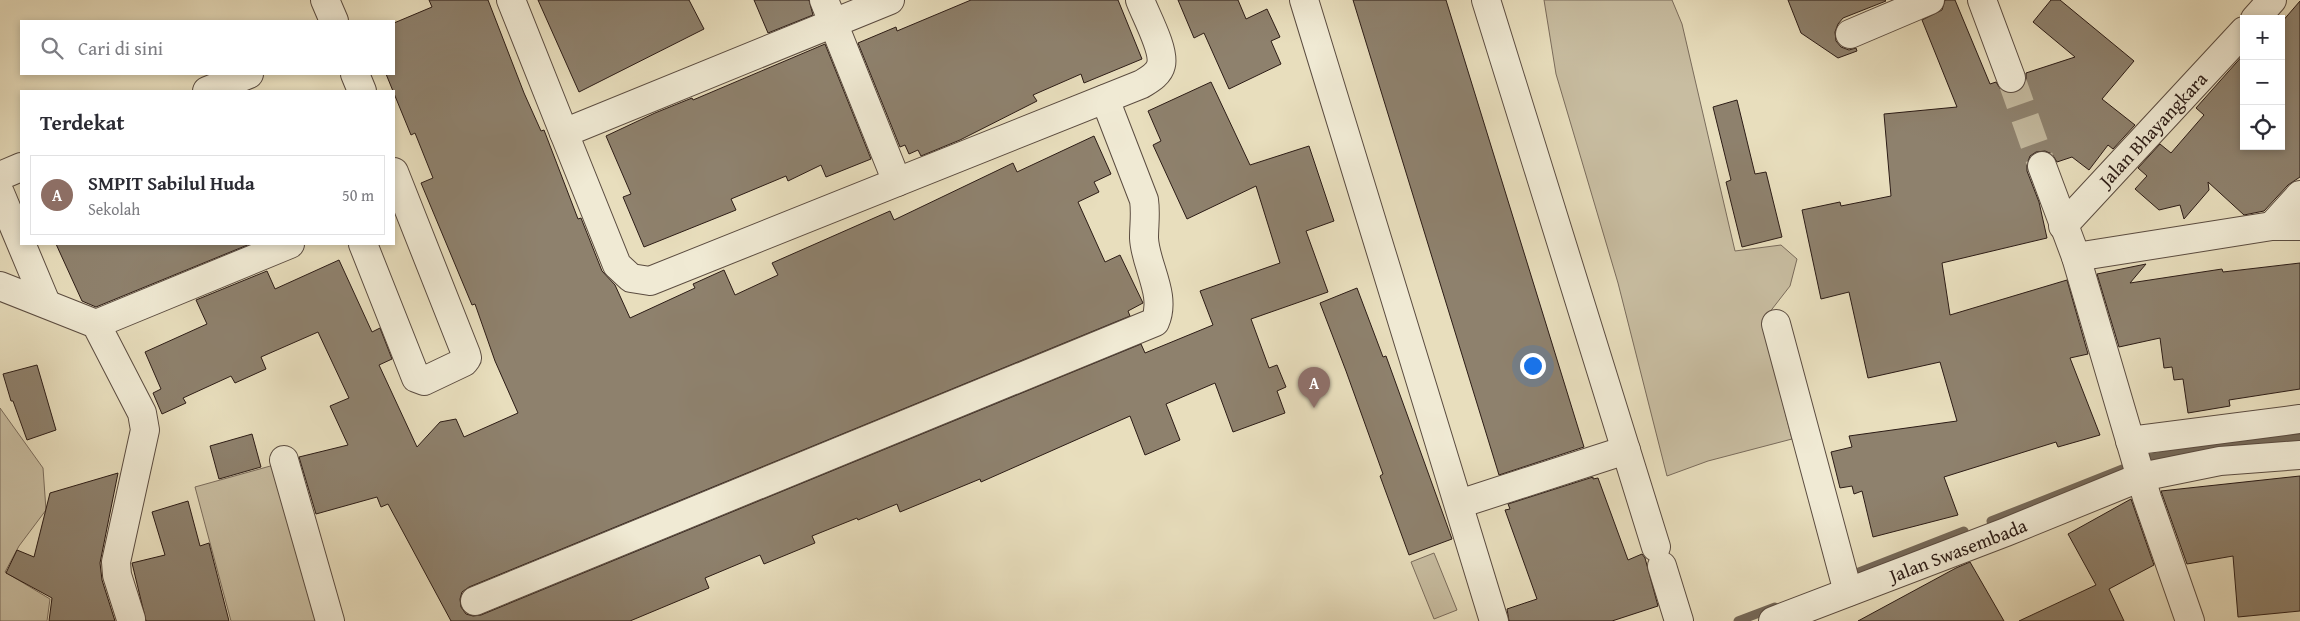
<!DOCTYPE html>
<html lang="id">
<meta charset="utf-8">
<style>
body{margin:0;font-family:"Gentium Book Plus",serif;background:#f7f7f7;color:#2b2b33}
.controls{position:absolute;right:15px;top:15px;display:grid;overflow:hidden;border-radius:0px;box-shadow:0 2px 8px #0003}
.controls button{width:45px;height:45px;display:grid;place-items:center;padding:0;border:0;border-bottom:1px solid #e1e1e2;background:#fff;color:#2b2b33;font:25px sans-serif}
.you{position:absolute;left:1532px;top:365px;width:18px;height:18px;margin:-12px;border:4px solid #fff;border-radius:50%;background:#1a73e8;box-shadow:0 0 0 8px #1a73e833}
.badge{display:grid;place-items:center;width:32px;height:32px;border-radius:50%;background:#8f2418;color:#fff;font-size:16px;font-weight:700}
.pin{position:absolute;translate:-50% -41px;filter:drop-shadow(0 1px 2px #0008)}
.pin::after{content:'';position:absolute;top:26px;width:18px;height:15px;background:inherit;clip-path:polygon(0 0,100% 0,50% 100%)}
.list{margin:0;padding:0;list-style:none}
h2{display:flex;justify-content:space-between;align-items:center;height:65px;margin:0;padding:0 20px;font-size:21px}
h2 small{font-size:16px;font-weight:400;color:#7c7c81}
.list li{display:grid;grid-template-columns:32px 1fr auto;gap:15px;align-items:center;box-sizing:border-box;height:80px;margin:0 10px 10px;padding:0 10px;border:1px solid #e1e1e2;border-radius:0px}
.list b{display:block;font-size:19px;white-space:nowrap}
.list p{margin:0;font-size:16px;white-space:nowrap;color:#7c7c81}
.list em{font-size:16px;font-style:normal;color:#7c7c81}
.icon{flex:none;width:28px;height:28px;fill:none;stroke:currentColor;stroke-width:2;stroke-linecap:round;stroke-linejoin:round}
.map{position:relative;flex:none;width:2300px;height:621px;overflow:hidden}
.search{position:absolute;background:#fff;box-shadow:0 2px 8px #0003;left:20px;top:20px;width:375px;height:55px;display:flex;align-items:center;gap:12px;box-sizing:border-box;padding:0 18px;border-radius:0px;color:#7c7c81;font-size:19px}
.panel{position:absolute;background:#fff;box-shadow:0 2px 8px #0003;left:20px;top:90px;width:375px;height:155px;border-radius:0px}
.map>svg:first-child{display:block}
.green{fill:#c8bda1;stroke:#7a6c5c}
.lines{fill:none;stroke-linecap:round;stroke-linejoin:round}
.stream{stroke:#766958;stroke-width:9}
.building{fill:#8e816d;stroke:#2c1c16}
.minor-tunnel{stroke:#c2b79c;stroke-width:28;stroke-dasharray:28 14;stroke-linecap:butt}
.minor-casing{stroke:#5b4c40;stroke-width:30}
.minor{stroke:#f0ead4;stroke-width:28}
.labels{text-anchor:middle;dominant-baseline:central;stroke-width:4.5;stroke-linejoin:round;paint-order:stroke}
.street-label{font-size:19px;fill:#2c1c16;stroke:#f0ead4}
</style>
<div class="map">
<svg width="2300" height="621" viewBox="0 0 2300 621">
<rect width="100%" height="100%" fill="#e8debd"/>
<filter id="stains"><feTurbulence type="fractalNoise" baseFrequency=".004" numOctaves="4"/><feColorMatrix values="0 0 0 0 .2 0 0 0 0 .09 0 0 0 0 .02 0 0 0 .5 -.17"/></filter>
<radialGradient id="worn" r=".72"><stop offset=".6" stop-color="#630" stop-opacity="0"/><stop offset="1" stop-color="#630" stop-opacity=".3"/></radialGradient>
<path class="green" d="M 1544,0 L 1672,0 L 1682,24 L 1735,251 L 1781,245 L 1797,259 L 1790,286 L 1762,322 L 1792,439 L 1708,461 L 1667,476 L 1618,283 L 1556,74 Z
M 0,408 L 43,468 L 46,510 L 19,546 L 5,572 L 50,599 L 47,621 L 0,621 Z
M 274,465 L 319,621 L 231,621 L 195,487 Z
M 1434,553 L 1457,610 L 1434,619 L 1411,562 Z"/>
<g class="lines">
<path class="stream" d="M 2151,458 L 2249,442 L 2300,437
M 1991,521 L 2125,468
M 1859,572 L 1964,531
M 1738,621 L 1775,607"/>
</g>
<path class="building" d="M 429,0 L 488,0 L 524,93 L 541,131 L 544,130 L 578,219 L 581,218 L 602,271 L 615,285 L 630,318 L 695,288 L 693,284 L 724,270 L 735,295 L 778,275 L 772,263 L 890,211 L 894,220 L 1013,163 L 1017,172 L 1094,136 L 1111,174 L 1094,182 L 1099,192 L 1078,202 L 1105,262 L 1120,255 L 1143,303 L 1128,311 L 1130,316 L 469,587 L 462,592 L 460,599 L 461,607 L 466,614 L 473,616 L 481,615 L 1141,344 L 1145,353 L 1213,325 L 1200,291 L 1280,263 L 1256,186 L 1187,219 L 1153,145 L 1161,141 L 1148,111 L 1211,82 L 1250,165 L 1309,146 L 1334,221 L 1306,231 L 1328,292 L 1251,319 L 1269,368 L 1277,365 L 1286,387 L 1277,391 L 1285,413 L 1233,432 L 1215,383 L 1166,404 L 1180,440 L 1145,455 L 1130,416 L 981,482 L 980,479 L 900,512 L 897,504 L 858,520 L 857,518 L 812,536 L 815,543 L 764,564 L 760,555 L 705,578 L 709,588 L 630,621 L 451,621 L 388,504 L 381,507 L 377,497 L 316,514 L 299,457 L 348,445 L 330,406 L 349,398 L 318,332 L 261,357 L 266,369 L 235,383 L 231,376 L 183,398 L 186,403 L 162,414 L 153,393 L 161,389 L 145,352 L 207,324 L 196,300 L 267,271 L 275,289 L 339,260 L 372,332 L 380,328 L 392,359 L 379,365 L 417,447 L 440,422 L 456,419 L 464,437 L 518,413 L 495,361 L 475,304 L 472,305 L 421,183 L 433,178 L 415,133 L 411,135 L 386,74 L 394,74 L 394,23 L 432,7 Z
M 538,0 L 689,0 L 704,29 L 579,92 Z
M 754,0 L 809,0 L 813,15 L 768,33 Z
M 971,0 L 1118,0 L 1142,59 L 1084,83 L 1081,74 L 1033,95 L 1037,101 L 960,140 L 921,156 L 918,150 L 909,154 L 905,145 L 900,147 L 858,43 L 896,27 L 897,31 Z
M 1178,0 L 1238,0 L 1246,19 L 1267,9 L 1280,37 L 1271,41 L 1281,64 L 1229,89 L 1204,33 L 1194,38 Z
M 1353,0 L 1446,0 L 1584,447 L 1499,475 Z
M 1788,0 L 1885,0 L 1886,1 L 1843,18 L 1838,24 L 1835,32 L 1836,41 L 1841,47 L 1849,50 L 1856,48 L 1857,51 L 1838,58 L 1801,33 Z
M 1945,0 L 1955,0 L 1990,84 L 1996,82 L 2001,90 L 2008,93 L 2016,93 L 2023,88 L 2026,81 L 2026,73 L 2075,57 L 2033,22 L 2051,0 L 2060,0 L 2134,61 L 2102,99 L 2135,125 L 2113,149 L 2108,145 L 2089,170 L 2072,157 L 2057,162 L 2052,154 L 2045,151 L 2036,152 L 2030,156 L 2027,164 L 2027,171 L 2039,202 L 2047,238 L 1942,263 L 1950,315 L 2067,280 L 2088,354 L 2070,358 L 2100,435 L 2058,447 L 2056,442 L 1944,477 L 1958,515 L 1873,537 L 1862,491 L 1854,494 L 1852,486 L 1840,488 L 1831,452 L 1852,447 L 1849,436 L 1957,421 L 1940,362 L 1868,378 L 1849,292 L 1821,299 L 1802,210 L 1840,202 L 1841,206 L 1891,196 L 1884,114 L 1957,107 L 1922,20 L 1942,10 Z
M 2300,1 L 2300,177 L 2288,185 L 2264,211 L 2244,215 L 2208,182 L 2209,190 L 2184,219 L 2180,205 L 2159,210 L 2135,189 L 2147,176 L 2138,168 L 2160,144 L 2171,153 L 2204,115 L 2196,108 L 2244,54 L 2244,146 L 2281,146 L 2281,23 Z
M 825,44 L 871,159 L 826,177 L 821,165 L 788,181 L 786,176 L 731,199 L 736,210 L 644,247 L 623,197 L 631,194 L 606,136 L 655,113 L 692,98 L 693,100 Z
M 1737,100 L 1755,174 L 1766,172 L 1782,237 L 1742,247 L 1726,182 L 1731,180 L 1713,107 Z
M 56,244 L 250,244 L 96,307 L 82,301 Z
M 2300,263 L 2300,389 L 2229,400 L 2230,406 L 2188,413 L 2183,379 L 2174,380 L 2172,367 L 2164,368 L 2160,338 L 2119,347 L 2097,274 L 2146,264 L 2130,283 L 2222,269 L 2223,272 Z
M 1357,288 L 1383,357 L 1386,356 L 1452,539 L 1409,555 L 1380,476 L 1383,474 L 1346,371 L 1320,303 Z
M 37,365 L 56,430 L 27,440 L 13,401 L 11,401 L 3,374 Z
M 252,434 L 261,467 L 219,479 L 210,446 Z
M 118,473 L 100,563 L 102,580 L 115,621 L 49,621 L 52,598 L 6,573 L 17,550 L 34,557 L 50,493 Z
M 2300,476 L 2300,611 L 2238,617 L 2233,556 L 2187,564 L 2161,491 Z
M 1593,477 L 1593,479 L 1598,478 L 1628,560 L 1642,554 L 1645,558 L 1658,606 L 1612,621 L 1509,621 L 1507,609 L 1537,599 L 1505,510 L 1510,509 L 1508,504 Z
M 2131,499 L 2154,565 L 2109,589 L 2124,621 L 2019,621 L 2096,585 L 2068,534 Z
M 188,501 L 200,546 L 209,543 L 229,621 L 146,621 L 132,563 L 165,555 L 152,512 Z
M 1970,562 L 2004,621 L 1858,621 L 1956,568 Z"/>
<g class="lines">
<path class="minor-tunnel" d="M 2011,78 L 2042,166"/>
<g class="minor-casing">
<g id="minor">
<path d="M 325,0 L 334,21"/>
<path d="M 511,0 L 564,133 L 890,0"/>
<path d="M 824,0 L 897,182"/>
<path d="M 1304,0 L 1494,621"/>
<path d="M 1486,0 L 1656,547"/>
<path d="M 1982,0 L 2011,78"/>
<path d="M 2255,19 L 2272,0"/>
<path d="M 1850,34 L 1930,0"/>
<path d="M 355,74 L 362,91"/>
<path d="M 207,91 L 249,74"/>
<path d="M 564,133 L 617,265 L 631,278 L 650,281 L 1142,84 C 1150,79 1159,74 1161,65 C 1165,50 1145,14 1140,0"/>
<path d="M 2042,166 L 2076,257 L 2147,498 L 2190,621"/>
<path d="M 0,176 L 21,167"/>
<path d="M 0,193 L 46,303"/>
<path id="s1" d="M 2063,226 L 2244,31"/>
<path d="M 2272,226 L 2300,195"/>
<path d="M 363,244 L 416,378 L 424,381 L 464,362 L 467,358 L 466,354 L 394,172"/>
<path d="M 2076,257 L 2272,226 L 2300,226"/>
<path d="M 0,286 L 96,324 L 142,413 L 145,430 L 116,562 L 117,575 L 131,619"/>
<path d="M 96,324 L 290,244"/>
<path d="M 1776,324 L 1848,592"/>
<path d="M 2130,441 L 2300,419"/>
<path d="M 284,460 L 330,621"/>
<path d="M 1459,504 L 1626,450"/>
<path d="M 1662,566 L 1679,621"/>
<path d="M 475,601 L 1155,322 C 1167,295 1145,265 1144,238 C 1144,225 1146,213 1144,200 L 1105,99"/>
<path id="s2" d="M 1773,621 L 2006,532 L 2141,477 L 2220,461 L 2300,455"/>
</g>
</g>
<use href="#minor" class="minor"/>
</g>
<g class="labels">
<g class="street-label">
<text stroke="none"><textPath href="#s1" startOffset="132">Jalan Bhayangkara</textPath></text>
<text stroke="none"><textPath href="#s2" startOffset="198">Jalan Swasembada</textPath></text>
</g>
</g>
<rect width="100%" height="100%" filter="url(#stains)"/>
<rect width="100%" height="100%" fill="url(#worn)"/>
</svg>
<div class="controls">
<button>+</button>
<button>−</button>
<button><svg class="icon" aria-label="locate" viewBox="0 0 24 24"><circle cx="12" cy="12" r="6"/><path d="M12 2v4M12 18v4M2 12h4M18 12h4"/></svg></button>
</div>
<div class="you"></div>
<div class="pin badge" style="left:1314px;top:408px;background:#8d6e63">A</div>
<div class="search"><svg class="icon" aria-label="search" viewBox="0 0 24 24"><circle cx="10" cy="10" r="6"/><path d="M15 15l6 6"/></svg>Cari di sini</div>
<section class="panel">
<h2>Terdekat<small></small></h2>
<ul class="list">
<li><span class="badge" style="background:#8d6e63">A</span><div><b>SMPIT Sabilul Huda</b><p>Sekolah</p></div><em>50 m</em></li>
</ul>
</section>
</div>
